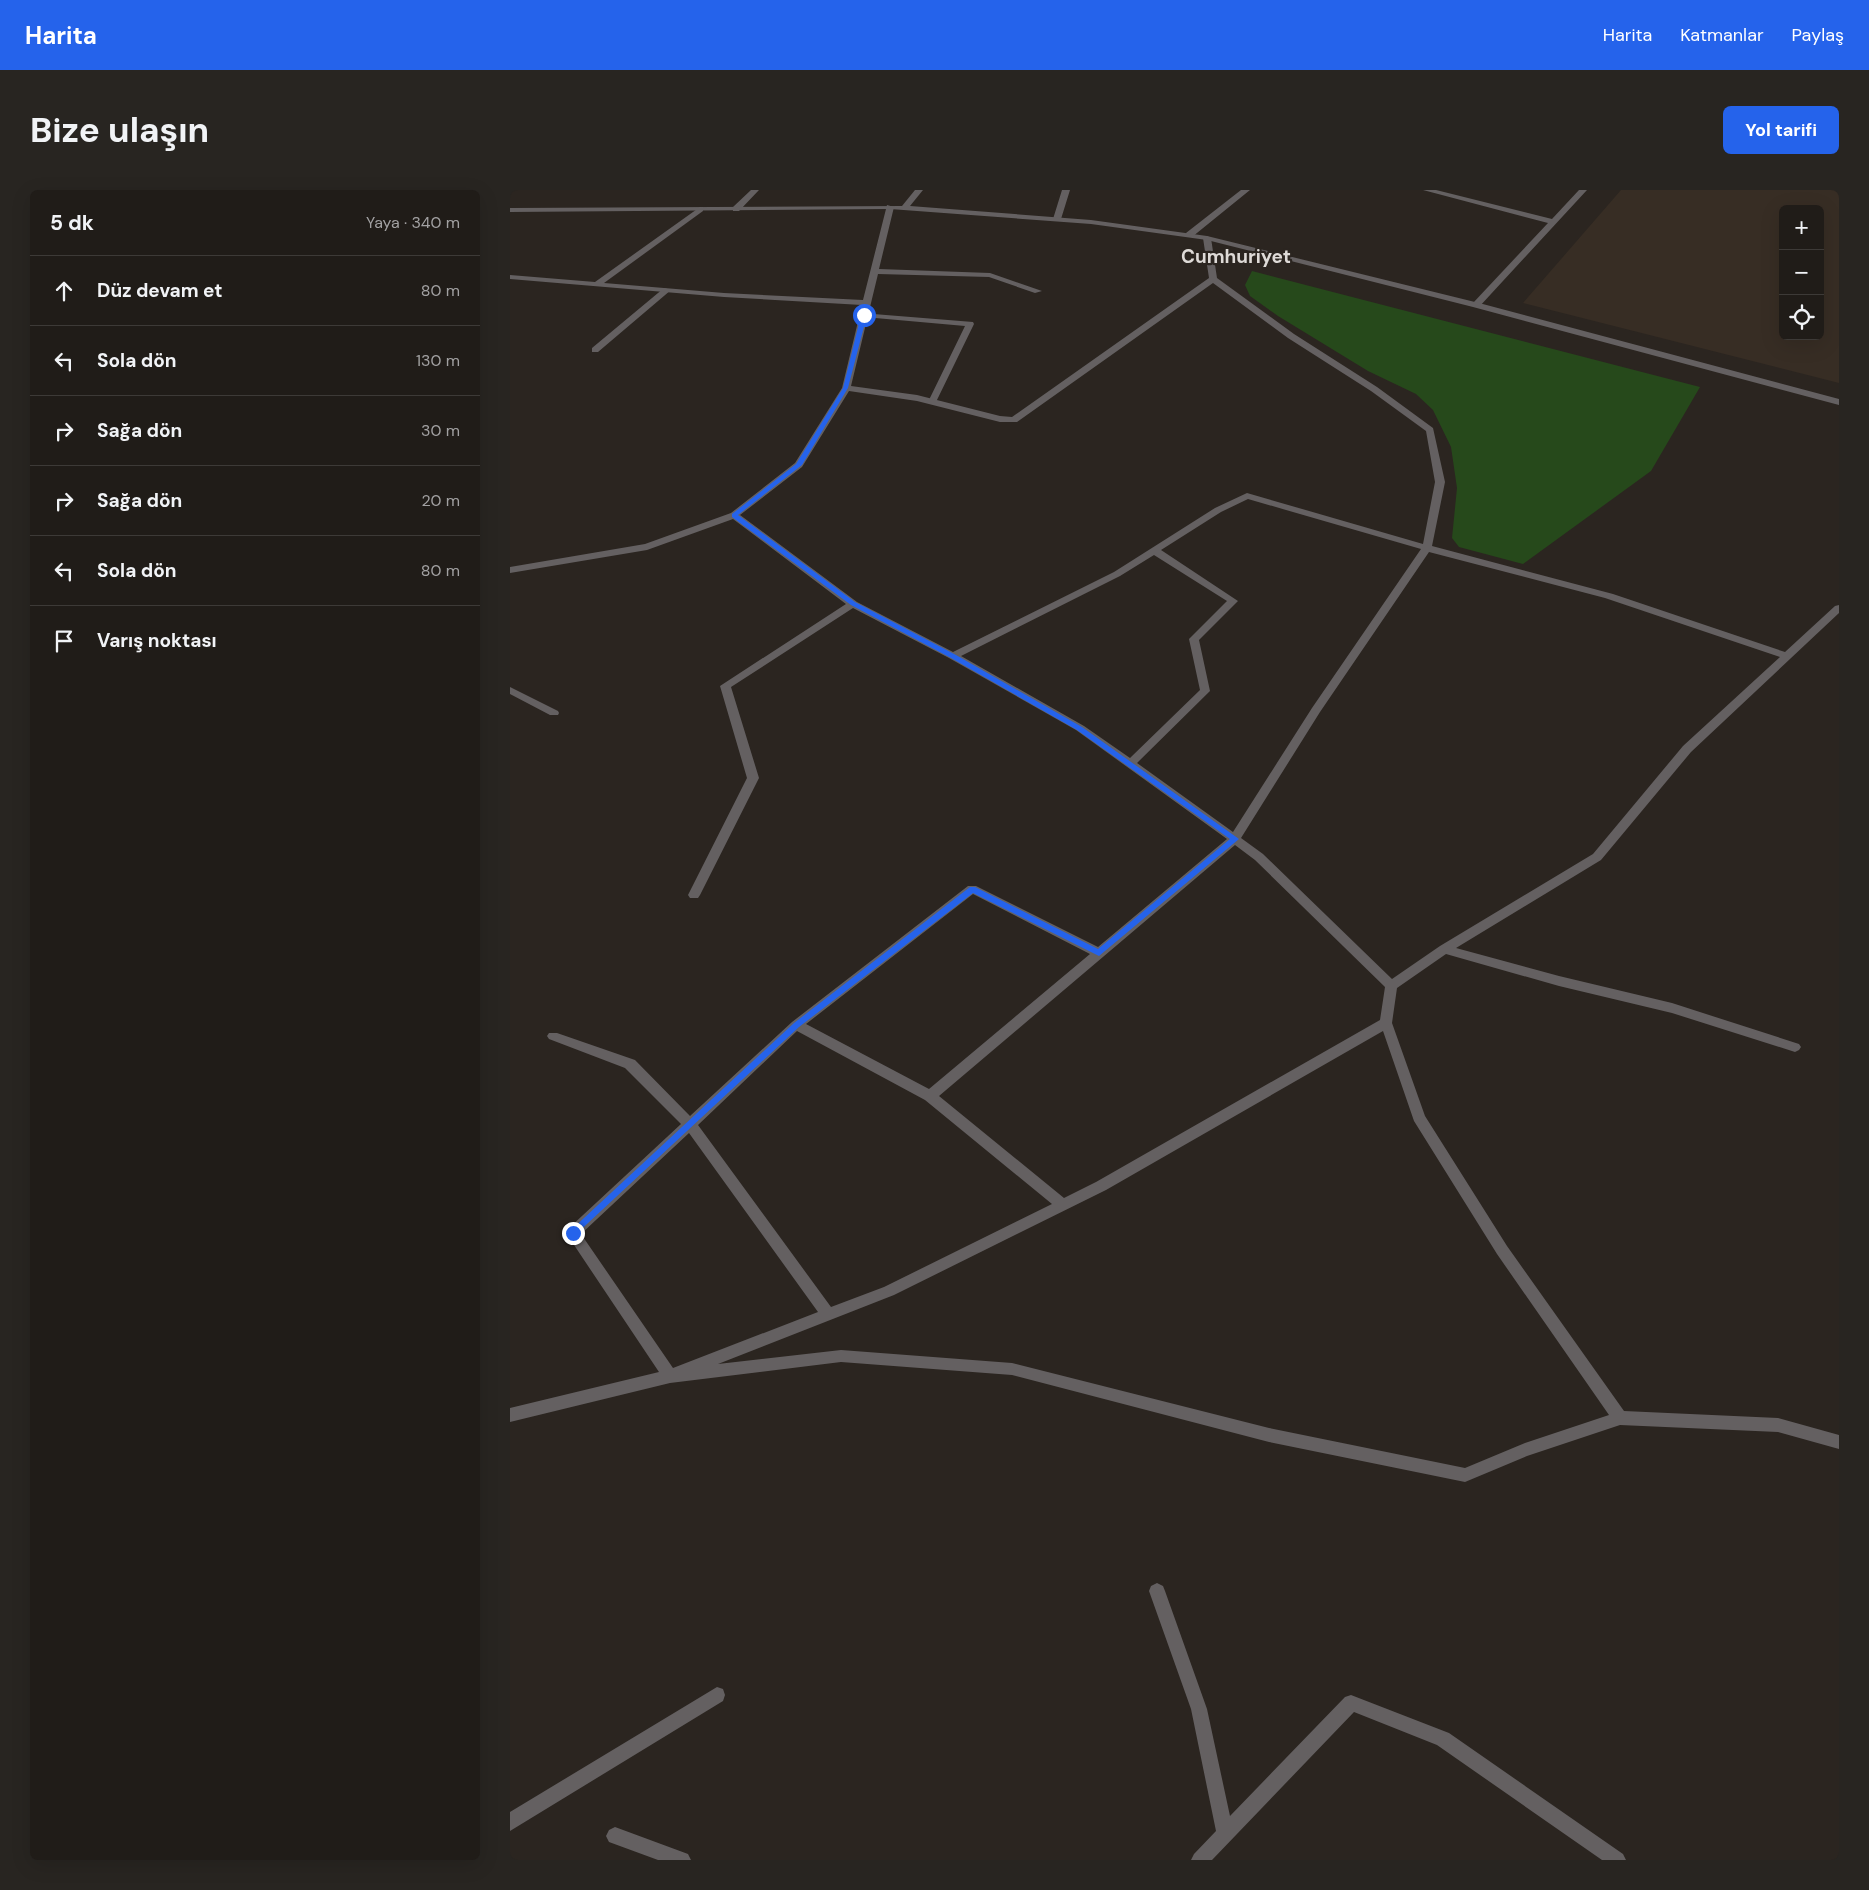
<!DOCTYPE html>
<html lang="tr">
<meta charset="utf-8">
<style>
body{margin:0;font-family:"DM Sans",sans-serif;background:#282521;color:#f1f3f6}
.controls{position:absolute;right:15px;top:15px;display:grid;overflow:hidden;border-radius:8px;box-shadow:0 5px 20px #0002}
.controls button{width:45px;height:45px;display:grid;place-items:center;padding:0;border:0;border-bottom:1px solid #3d3a37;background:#201c18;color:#f1f3f6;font:25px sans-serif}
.stop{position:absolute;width:15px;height:15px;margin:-11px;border:4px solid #2563eb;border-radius:50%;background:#fff}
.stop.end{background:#2563eb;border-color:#fff;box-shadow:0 1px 5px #0008}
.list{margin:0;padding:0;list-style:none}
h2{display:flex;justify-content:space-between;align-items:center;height:65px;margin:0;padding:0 20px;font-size:21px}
h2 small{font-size:16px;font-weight:400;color:#a2a1a2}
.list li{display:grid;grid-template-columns:32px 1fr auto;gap:15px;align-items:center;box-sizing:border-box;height:70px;padding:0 20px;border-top:1px solid #3d3a37}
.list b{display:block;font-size:19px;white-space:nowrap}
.list em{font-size:16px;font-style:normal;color:#a2a1a2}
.icon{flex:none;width:28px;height:28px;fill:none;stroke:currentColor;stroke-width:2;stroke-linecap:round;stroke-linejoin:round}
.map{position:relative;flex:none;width:1329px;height:1670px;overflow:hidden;border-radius:8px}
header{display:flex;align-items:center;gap:30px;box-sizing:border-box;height:70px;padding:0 25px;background:#2563eb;color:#fff}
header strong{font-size:24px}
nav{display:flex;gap:28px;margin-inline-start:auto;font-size:18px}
.intro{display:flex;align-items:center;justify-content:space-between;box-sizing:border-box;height:120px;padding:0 30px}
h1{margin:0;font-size:35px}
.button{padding:12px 22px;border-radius:8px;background:#2563eb;color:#fff;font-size:18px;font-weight:700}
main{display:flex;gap:30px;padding:0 30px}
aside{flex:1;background:#201c18;border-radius:8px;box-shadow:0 5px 20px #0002}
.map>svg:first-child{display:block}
.built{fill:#372d24;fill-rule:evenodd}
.green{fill:#26491b}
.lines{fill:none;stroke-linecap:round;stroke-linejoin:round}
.service{fill:#646061;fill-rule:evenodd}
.minor{fill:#646061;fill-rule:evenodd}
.tertiary{fill:#646061;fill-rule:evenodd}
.route{fill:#2563eb}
.labels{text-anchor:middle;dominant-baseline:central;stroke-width:4.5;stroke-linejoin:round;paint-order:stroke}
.far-district-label{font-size:19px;font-weight:bold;fill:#dedad7;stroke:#2b2520}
</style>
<header>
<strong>Harita</strong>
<nav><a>Harita</a><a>Katmanlar</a><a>Paylaş</a></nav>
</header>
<div class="intro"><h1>Bize ulaşın</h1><a class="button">Yol tarifi</a></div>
<main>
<aside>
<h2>5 dk<small>Yaya · 340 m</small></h2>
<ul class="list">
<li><svg class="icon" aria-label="ahead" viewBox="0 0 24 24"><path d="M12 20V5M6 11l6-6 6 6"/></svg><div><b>Düz devam et</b></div><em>80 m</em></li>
<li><svg class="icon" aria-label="left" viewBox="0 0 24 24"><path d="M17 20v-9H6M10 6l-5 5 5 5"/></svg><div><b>Sola dön</b></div><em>130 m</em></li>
<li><svg class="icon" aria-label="right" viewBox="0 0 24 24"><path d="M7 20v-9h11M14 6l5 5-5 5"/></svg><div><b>Sağa dön</b></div><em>30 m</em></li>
<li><svg class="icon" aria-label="right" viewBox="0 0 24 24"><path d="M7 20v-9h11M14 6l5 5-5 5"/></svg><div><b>Sağa dön</b></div><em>20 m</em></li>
<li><svg class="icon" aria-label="left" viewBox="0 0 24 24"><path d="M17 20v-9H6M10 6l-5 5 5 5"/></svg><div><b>Sola dön</b></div><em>80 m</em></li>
<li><svg class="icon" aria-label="arrive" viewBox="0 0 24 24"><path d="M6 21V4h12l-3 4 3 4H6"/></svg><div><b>Varış noktası</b></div></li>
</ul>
</aside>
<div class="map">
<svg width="1329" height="1670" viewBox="0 0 1329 1670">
<rect width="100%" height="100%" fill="#2b2520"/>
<path class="built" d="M 1111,0 L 1329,0 L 1329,193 L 1013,113 ZM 1273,19 L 1310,19 L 1310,146 L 1273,146 Z"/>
<path class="green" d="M 742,81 L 1190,197 L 1141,281 L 1013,374 L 949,357 L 942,348 L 947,298 L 941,257 L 923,220 L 906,204 L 858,181 L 768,126 L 740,106 L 735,95 Z"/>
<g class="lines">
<path class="service" d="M 154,98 L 161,100 L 88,162 L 82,162 L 82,158 Z
M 351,123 L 463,132 L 464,134 L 425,214 L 418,212 L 455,136 L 354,127 L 350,125 Z
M 0,497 L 48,521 L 49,523 L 48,525 L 40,525 L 0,504 Z"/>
<path class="minor" d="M 241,0 L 249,0 L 229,21 L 223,21 L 223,17 Z
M 552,0 L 560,0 L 551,29 L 547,31 L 543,29 Z
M 731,0 L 740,0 L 682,47 L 676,47 L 676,43 Z
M 913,0 L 926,0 L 1042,29 L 1069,0 L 1077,0 L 969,117 L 963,117 L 963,113 L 1038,33 Z
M 377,15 L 384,17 L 369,79 L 480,83 L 532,101 L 525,103 L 479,87 L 368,84 L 341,196 L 407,205 L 490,226 L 502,227 L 699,88 L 693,48 L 697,46 L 701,48 L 707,88 L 784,144 L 867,197 L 923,238 L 935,292 L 922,356 L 1103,404 L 1275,462 L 1325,416 L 1329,415 L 1329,423 L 1181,562 L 1091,670 L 946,758 L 1049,786 L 1162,813 L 1289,854 L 1291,857 L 1289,860 L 1285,862 L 1162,823 L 1049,796 L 936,764 L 887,798 L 882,833 L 915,926 L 997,1056 L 1114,1221 L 1268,1228 L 1329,1245 L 1329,1259 L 1268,1242 L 1110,1235 L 1017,1266 L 955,1292 L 759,1252 L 502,1185 L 331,1172 L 160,1193 L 0,1232 L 0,1218 L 149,1182 L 56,1043 L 58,1039 L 171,934 L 115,878 L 39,849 L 37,846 L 39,843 L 47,843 L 125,870 L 180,926 L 282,832 L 458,696 L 466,696 L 588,757 L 717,649 L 566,540 L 439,468 L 343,418 L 221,497 L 249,588 L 190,705 L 188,708 L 180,708 L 178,705 L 237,588 L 210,496 L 336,414 L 223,329 L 137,360 L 0,383 L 0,377 L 135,354 L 221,323 L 285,273 L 332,198 L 352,115 L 214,107 L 0,89 L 0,85 L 85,92 L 190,17 L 193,17 L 193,21 L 94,93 L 214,103 L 353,110 ZM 703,93 L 778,148 L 861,201 L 916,241 L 925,292 L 913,354 L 737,303 L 705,318 L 604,382 L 443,462 L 347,412 L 230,325 L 292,277 L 339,201 L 407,211 L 490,232 L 507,232 ZM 738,309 L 911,359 L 802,518 L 723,642 L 627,573 L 700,501 L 689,450 L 728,411 L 651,360 L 711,322 ZM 919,362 L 1095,408 L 1270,467 L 1173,556 L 1083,664 L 930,756 L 882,789 L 753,664 L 731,648 L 810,522 ZM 644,365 L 717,411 L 679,449 L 690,500 L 620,568 L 574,536 L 451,466 L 610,386 ZM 725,655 L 745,670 L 875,797 L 870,830 L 586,992 L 554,1008 L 429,906 ZM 463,704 L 580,764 L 419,899 L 296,834 ZM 287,841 L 415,910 L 542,1014 L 374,1097 L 321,1117 L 188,935 ZM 873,841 L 904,931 L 987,1064 L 1099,1225 L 1015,1253 L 955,1278 L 759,1238 L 502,1173 L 331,1160 L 208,1174 L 384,1105 L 596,1000 ZM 179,943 L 308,1122 L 163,1178 L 71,1044 Z
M 647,1393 L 653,1396 L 655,1401 L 697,1519 L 720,1626 L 835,1507 L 841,1505 L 939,1543 L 1113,1664 L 1116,1670 L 1092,1670 L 927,1555 L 844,1522 L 702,1670 L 681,1670 L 684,1664 L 706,1641 L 681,1519 L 639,1401 L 641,1396 Z
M 207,1497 L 213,1499 L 215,1505 L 213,1511 L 0,1641 L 0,1622 Z
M 105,1637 L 178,1664 L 181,1670 L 148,1670 L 99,1652 L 96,1646 L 99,1640 Z"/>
<path class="tertiary" d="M 405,0 L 413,0 L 400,16 L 581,30 L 697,46 L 969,113 L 1329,209 L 1329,215 L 963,117 L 697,50 L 581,34 L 380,19 L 0,22 L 0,18 L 392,16 Z"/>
</g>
<path class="route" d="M 354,123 L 357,125 L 338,198 L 292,275 L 228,325 L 345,412 L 446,465 L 572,537 L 729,649 L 589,766 L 463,703 L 289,837 L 63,1047 L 59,1043 L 60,1041 L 284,833 L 460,697 L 465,697 L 588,759 L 720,649 L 567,540 L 441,468 L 341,415 L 222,327 L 222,324 L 286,274 L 333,198 L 351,125 Z"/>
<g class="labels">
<g class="far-district-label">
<text x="726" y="66">Cumhuriyet</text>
</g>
</g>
</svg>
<div class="controls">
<button>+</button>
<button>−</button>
<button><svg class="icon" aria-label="locate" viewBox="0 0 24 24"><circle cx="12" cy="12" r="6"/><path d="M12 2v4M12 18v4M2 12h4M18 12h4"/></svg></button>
</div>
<div class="stop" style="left:354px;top:125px"></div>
<div class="stop end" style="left:63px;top:1043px"></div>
</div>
</main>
